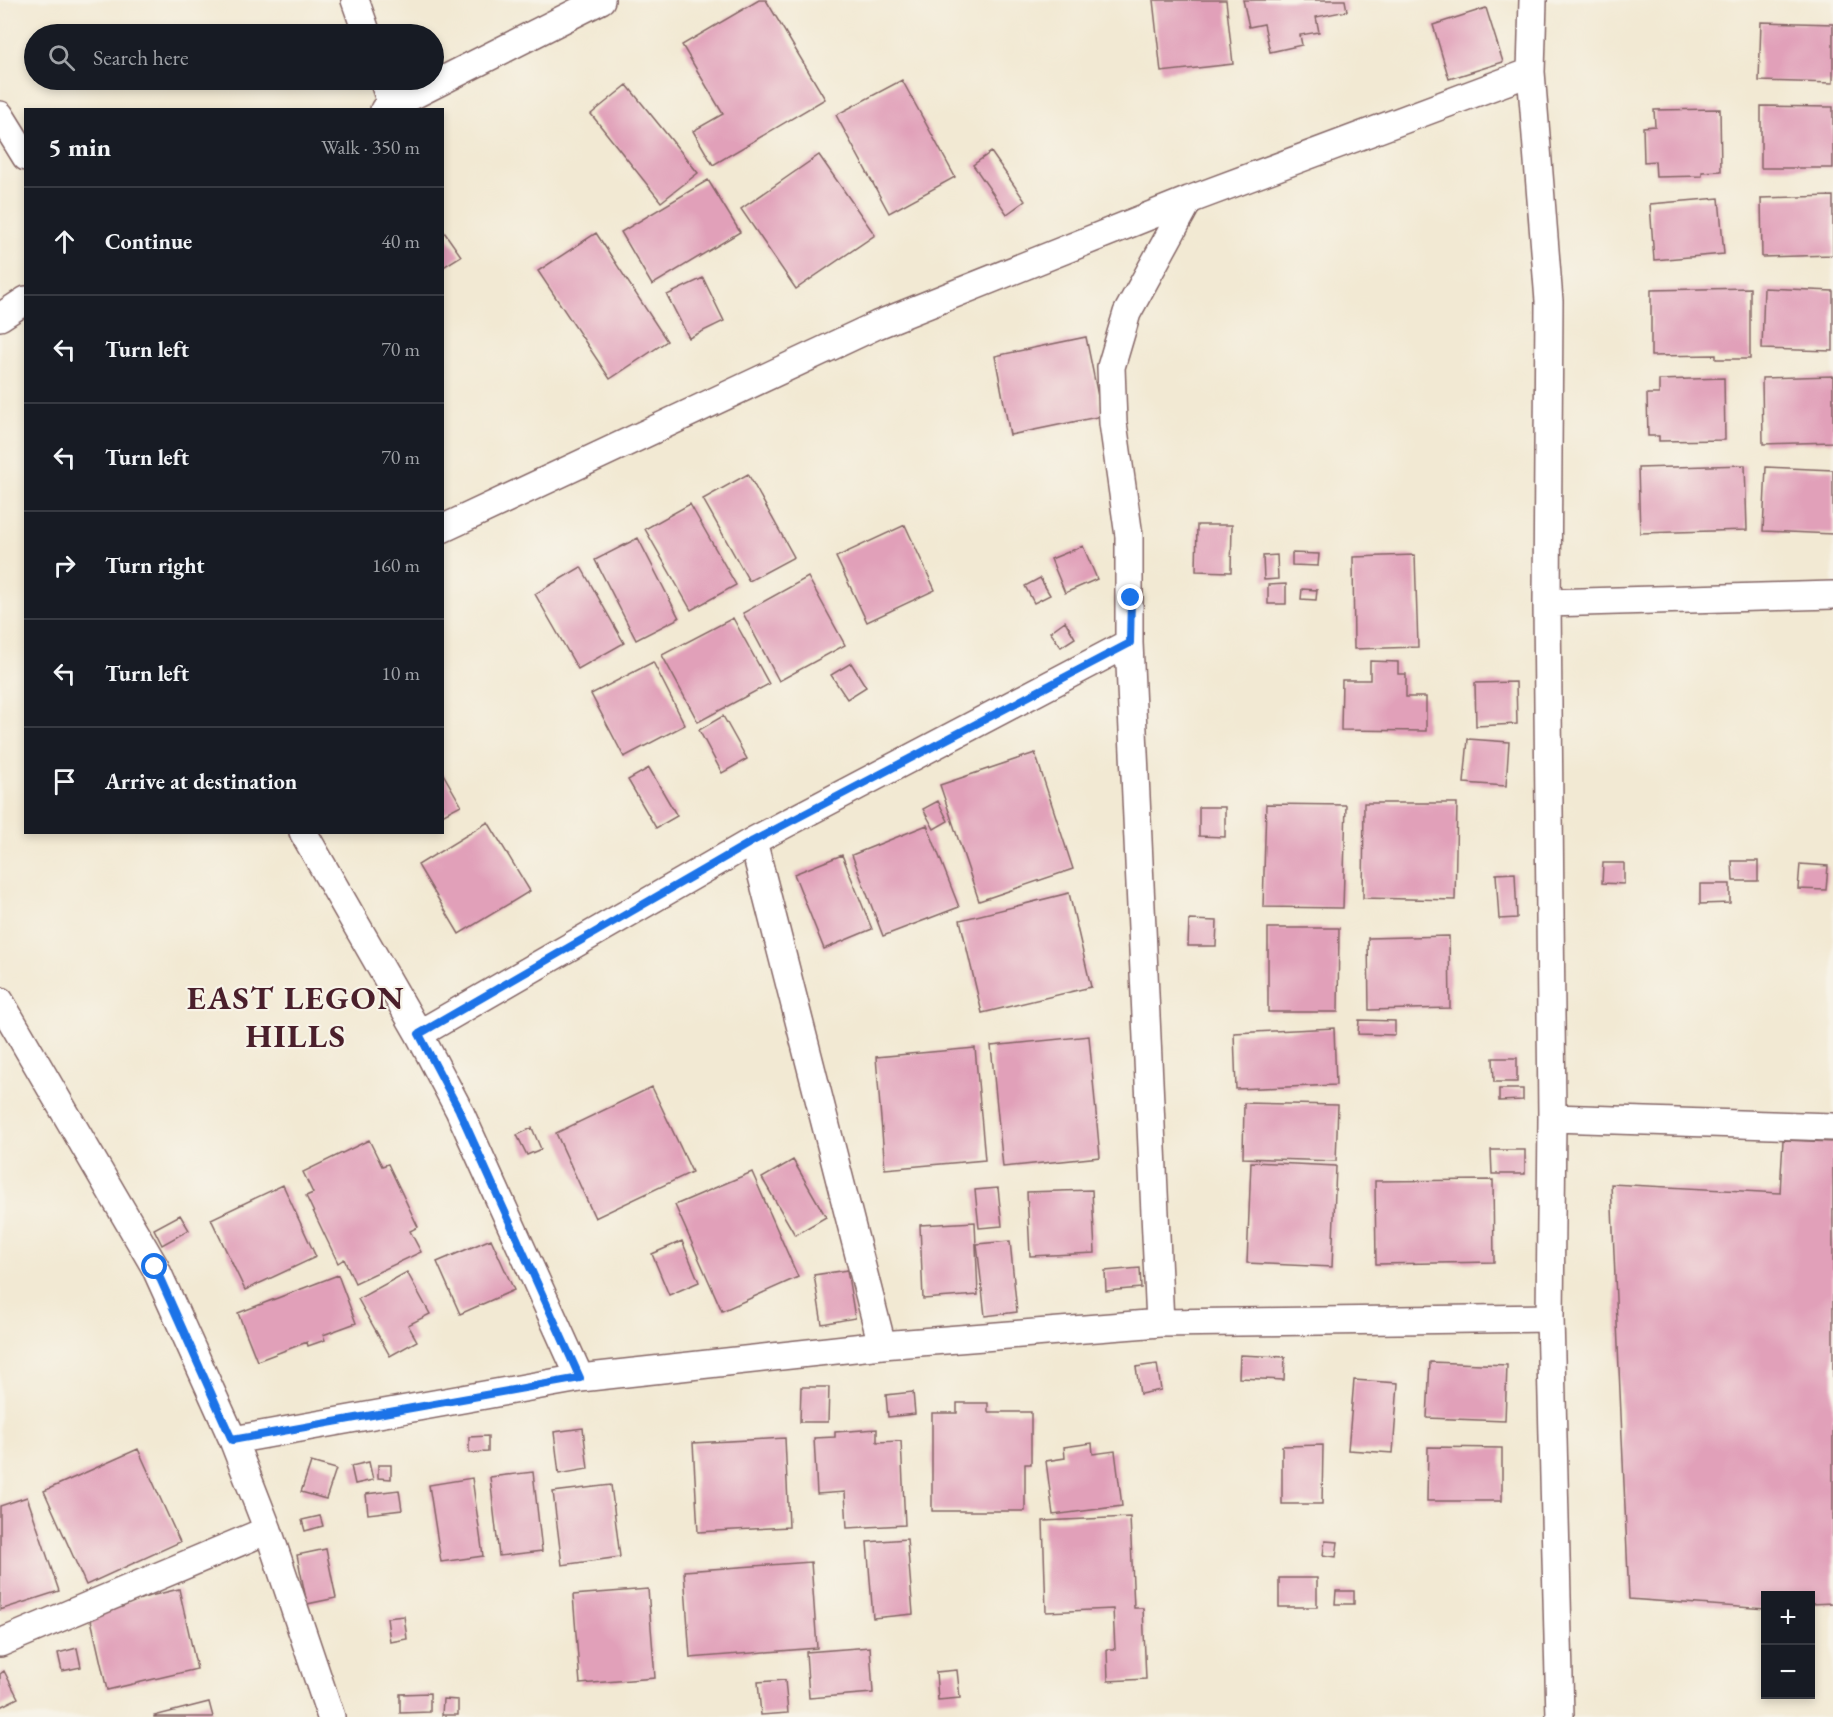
<!DOCTYPE html>
<meta charset="utf-8">
<style>
body{margin:0;font-family:"EB Garamond",serif;background:#242831;color:#f1f3f6}
.controls{position:absolute;right:18px;bottom:18px;display:grid;overflow:hidden;border-radius:0px;box-shadow:0 3px 9px #0003}
.controls button{width:54px;height:54px;display:grid;place-items:center;padding:0;border:0;border-bottom:2px solid #363941;background:#171b24;color:#f1f3f6;font:30px sans-serif}
.stop{position:absolute;width:18px;height:18px;margin:-14px;border:4px solid #1a73e8;border-radius:50%;background:#fff}
.stop.end{background:#1a73e8;border-color:#fff;box-shadow:0 2px 6px #0008}
.list{margin:0;padding:0;list-style:none}
h2{display:flex;justify-content:space-between;align-items:center;height:78px;margin:0;padding:0 24px;font-size:26px}
h2 small{font-size:20px;font-weight:400;color:#9ea1a6}
.list li{display:grid;grid-template-columns:39px 1fr auto;gap:18px;align-items:center;box-sizing:border-box;height:108px;padding:0 24px;border-top:2px solid #363941}
.list b{display:block;font-size:22px;white-space:nowrap}
.list em{font-size:20px;font-style:normal;color:#9ea1a6}
.icon{flex:none;width:33px;height:33px;fill:none;stroke:currentColor;stroke-width:2;stroke-linecap:round;stroke-linejoin:round}
.map{position:relative;flex:none;width:1833px;height:1717px;overflow:hidden}
.search{position:absolute;background:#171b24;box-shadow:0 3px 9px #0003;left:24px;top:24px;width:420px;height:66px;display:flex;align-items:center;gap:15px;box-sizing:border-box;padding:0 21px;border-radius:33px;color:#9ea1a6;font-size:22px}
.panel{position:absolute;background:#171b24;box-shadow:0 3px 9px #0003;left:24px;top:108px;width:420px;height:726px;border-radius:0px}
.map>svg:first-child{display:block}
.building{fill:#e1a0b9}
.lines{fill:none;stroke-linecap:round;stroke-linejoin:round}
.minor-casing{stroke:#856666;stroke-width:30}
.minor{stroke:#fff;stroke-width:27}
.route{stroke:#1a73e8;stroke-width:8}
.labels{text-anchor:middle;dominant-baseline:central;stroke-width:4.5;stroke-linejoin:round;paint-order:stroke}
.district-label{font-size:33px;font-weight:bold;letter-spacing:1.5px;fill:#4a1f2b;stroke:#f7f3e8}
</style>
<div class="map">
<svg width="1833" height="1717" viewBox="0 0 1833 1717">
<rect width="100%" height="100%" fill="#f7f3e8"/>
<filter id="ink" filterUnits="userSpaceOnUse"><feTurbulence type="fractalNoise" baseFrequency=".0167" numOctaves="2"/><feDisplacementMap in="SourceGraphic" scale="12" xChannelSelector="R" yChannelSelector="G"/><feConvolveMatrix kernelMatrix="1 2 1 2 8 2 1 2 1" color-interpolation-filters="sRGB"/></filter>
<filter id="wash" filterUnits="userSpaceOnUse"><feTurbulence type="fractalNoise" baseFrequency=".008" numOctaves="4" result="noise"/><feDisplacementMap in="SourceGraphic" scale="24" xChannelSelector="R" yChannelSelector="G"/><feGaussianBlur stdDeviation="1.35" result="paint"/><feColorMatrix in="noise" values="0 0 0 0 0 0 0 0 0 0 0 0 0 0 0 0 0 1.4 0 .05"/><feComposite in="paint" operator="in"/></filter>
<g filter="url(#wash)">
<rect width="100%" height="100%" fill="#f2e9d3"/>
<g id="blocks">
<path class="building" d="M 759,0 L 766,0 L 825,99 L 713,165 L 693,131 L 723,114 L 682,45 Z
M 1153,0 L 1226,0 L 1233,64 L 1161,72 Z
M 1243,0 L 1345,0 L 1347,11 L 1316,17 L 1319,32 L 1300,35 L 1302,45 L 1270,52 L 1264,24 L 1249,27 Z
M 1486,8 L 1503,62 L 1449,79 L 1433,25 Z
M 1761,22 L 1833,24 L 1833,83 L 1759,81 Z
M 902,80 L 955,177 L 889,213 L 836,115 Z
M 627,85 L 698,173 L 661,202 L 591,114 Z
M 1761,106 L 1833,107 L 1833,168 L 1761,168 Z
M 1720,109 L 1721,171 L 1702,172 L 1702,176 L 1656,177 L 1655,161 L 1644,162 L 1643,127 L 1655,126 L 1654,110 Z
M 991,152 L 1025,201 L 1007,214 L 973,165 Z
M 819,155 L 875,235 L 796,289 L 741,209 Z
M 708,180 L 740,232 L 652,285 L 621,232 Z
M 1833,196 L 1833,255 L 1762,257 L 1761,198 Z
M 1719,198 L 1724,254 L 1654,260 L 1650,204 Z
M 442,229 L 461,256 L 442,268 Z
M 596,233 L 667,341 L 610,379 L 538,271 Z
M 703,278 L 724,321 L 689,338 L 667,295 Z
M 1750,288 L 1750,359 L 1716,359 L 1716,355 L 1651,356 L 1651,290 Z
M 1764,288 L 1833,291 L 1833,351 L 1762,349 Z
M 1086,337 L 1102,416 L 1010,435 L 995,356 Z
M 1833,376 L 1833,442 L 1763,444 L 1762,378 Z
M 1724,378 L 1725,440 L 1659,441 L 1659,436 L 1648,436 L 1647,394 L 1659,394 L 1659,380 Z
M 1745,465 L 1747,530 L 1640,533 L 1638,468 Z
M 1766,467 L 1833,470 L 1833,534 L 1763,531 Z
M 748,474 L 794,557 L 749,581 L 703,499 Z
M 690,504 L 736,585 L 691,610 L 645,529 Z
M 905,525 L 935,590 L 867,622 L 836,557 Z
M 1197,525 L 1232,525 L 1231,572 L 1196,571 Z
M 638,538 L 679,618 L 636,640 L 595,560 Z
M 1083,546 L 1097,579 L 1065,593 L 1051,559 Z
M 1292,553 L 1319,554 L 1318,566 L 1292,565 Z
M 1277,555 L 1278,579 L 1264,580 L 1263,556 Z
M 1415,555 L 1418,647 L 1354,649 L 1353,557 Z
M 581,567 L 624,643 L 578,669 L 535,594 Z
M 808,577 L 845,645 L 779,681 L 743,613 Z
M 1040,578 L 1050,595 L 1034,603 L 1025,586 Z
M 1286,584 L 1286,604 L 1268,604 L 1268,585 Z
M 1302,589 L 1317,590 L 1316,600 L 1301,599 Z
M 733,618 L 769,684 L 698,722 L 662,655 Z
M 1065,621 L 1075,638 L 1061,647 L 1050,632 Z
M 1370,661 L 1398,662 L 1398,674 L 1406,674 L 1406,697 L 1426,697 L 1426,731 L 1341,730 L 1342,680 L 1370,680 Z
M 653,662 L 685,725 L 624,757 L 591,694 Z
M 851,663 L 866,687 L 847,699 L 831,675 Z
M 1516,682 L 1517,724 L 1476,726 L 1475,683 Z
M 723,716 L 747,759 L 722,773 L 699,730 Z
M 1468,739 L 1509,742 L 1506,786 L 1464,783 Z
M 1035,753 L 1073,869 L 979,901 L 940,785 Z
M 649,768 L 677,816 L 656,828 L 628,780 Z
M 442,772 L 461,805 L 442,815 Z
M 938,801 L 948,821 L 934,829 L 923,809 Z
M 1364,803 L 1457,803 L 1455,900 L 1363,898 Z
M 1266,804 L 1346,805 L 1343,908 L 1263,907 Z
M 1199,807 L 1225,807 L 1225,837 L 1199,836 Z
M 488,822 L 530,891 L 459,934 L 418,865 Z
M 927,825 L 959,907 L 883,936 L 852,855 Z
M 842,855 L 872,929 L 824,949 L 794,874 Z
M 1732,861 L 1758,861 L 1758,881 L 1733,881 Z
M 1603,863 L 1624,863 L 1624,884 L 1602,883 Z
M 1800,864 L 1828,866 L 1826,890 L 1798,889 Z
M 1515,873 L 1517,918 L 1499,919 L 1496,874 Z
M 1700,884 L 1730,884 L 1730,903 L 1700,904 Z
M 1069,893 L 1091,987 L 982,1013 L 960,920 Z
M 1189,920 L 1217,921 L 1216,946 L 1188,946 Z
M 1268,928 L 1339,928 L 1338,1012 L 1268,1012 Z
M 1449,936 L 1450,1008 L 1369,1010 L 1368,938 Z
M 1359,1020 L 1395,1021 L 1395,1035 L 1358,1034 Z
M 1334,1028 L 1336,1085 L 1236,1089 L 1234,1033 Z
M 1089,1036 L 1100,1157 L 1003,1167 L 991,1046 Z
M 975,1048 L 985,1160 L 885,1169 L 876,1057 Z
M 1493,1058 L 1517,1058 L 1517,1082 L 1494,1082 Z
M 652,1087 L 692,1172 L 595,1218 L 556,1133 Z
M 1499,1089 L 1523,1089 L 1523,1100 L 1499,1101 Z
M 1244,1103 L 1338,1105 L 1336,1161 L 1243,1158 Z
M 532,1128 L 541,1149 L 527,1155 L 517,1135 Z
M 369,1140 L 382,1166 L 388,1164 L 418,1227 L 410,1231 L 421,1252 L 355,1283 L 344,1259 L 338,1263 L 306,1196 L 313,1193 L 303,1172 Z
M 1783,1140 L 1833,1142 L 1833,1603 L 1810,1604 L 1810,1596 L 1766,1596 L 1766,1609 L 1629,1599 L 1611,1184 L 1780,1193 Z
M 1491,1150 L 1525,1150 L 1525,1174 L 1492,1174 Z
M 793,1160 L 826,1217 L 795,1235 L 762,1178 Z
M 1251,1162 L 1336,1166 L 1332,1267 L 1247,1263 Z
M 752,1172 L 798,1277 L 722,1311 L 675,1205 Z
M 1493,1180 L 1494,1262 L 1376,1264 L 1375,1181 Z
M 283,1185 L 316,1257 L 245,1290 L 211,1219 Z
M 998,1188 L 1002,1226 L 979,1228 L 975,1190 Z
M 1092,1190 L 1095,1253 L 1030,1256 L 1027,1192 Z
M 180,1215 L 189,1230 L 162,1245 L 154,1229 Z
M 975,1222 L 978,1295 L 923,1299 L 920,1225 Z
M 491,1239 L 514,1290 L 460,1314 L 437,1262 Z
M 682,1241 L 699,1282 L 669,1295 L 652,1254 Z
M 1010,1241 L 1017,1312 L 985,1316 L 977,1244 Z
M 1140,1268 L 1141,1288 L 1106,1291 L 1105,1271 Z
M 847,1270 L 855,1318 L 822,1324 L 814,1275 Z
M 407,1272 L 430,1314 L 408,1325 L 417,1341 L 390,1356 L 358,1299 Z
M 338,1275 L 356,1323 L 323,1335 L 325,1340 L 308,1346 L 307,1342 L 257,1361 L 238,1313 Z
M 1240,1355 L 1285,1357 L 1284,1380 L 1239,1378 Z
M 1430,1362 L 1507,1365 L 1505,1421 L 1427,1418 Z
M 1157,1364 L 1161,1390 L 1140,1394 L 1136,1367 Z
M 1354,1380 L 1398,1383 L 1393,1453 L 1348,1450 Z
M 801,1387 L 829,1387 L 828,1422 L 800,1422 Z
M 913,1392 L 915,1414 L 888,1417 L 886,1395 Z
M 957,1403 L 988,1403 L 988,1412 L 1031,1412 L 1031,1464 L 1025,1464 L 1025,1511 L 932,1511 L 932,1413 L 957,1413 Z
M 583,1428 L 588,1469 L 559,1474 L 554,1432 Z
M 877,1429 L 877,1442 L 901,1441 L 905,1525 L 847,1528 L 845,1492 L 817,1494 L 814,1438 L 835,1437 L 835,1432 Z
M 488,1436 L 488,1452 L 469,1453 L 469,1437 Z
M 785,1438 L 789,1527 L 698,1532 L 693,1443 Z
M 1092,1443 L 1093,1454 L 1115,1451 L 1122,1506 L 1053,1515 L 1046,1461 L 1065,1458 L 1064,1447 Z
M 1323,1445 L 1322,1504 L 1282,1504 L 1282,1446 Z
M 1428,1447 L 1502,1448 L 1502,1501 L 1427,1501 Z
M 138,1449 L 180,1542 L 86,1585 L 44,1491 Z
M 311,1462 L 336,1469 L 326,1499 L 301,1492 Z
M 369,1462 L 373,1480 L 355,1484 L 351,1466 Z
M 378,1465 L 391,1465 L 391,1479 L 378,1478 Z
M 533,1472 L 542,1551 L 499,1556 L 490,1477 Z
M 472,1478 L 483,1556 L 441,1562 L 429,1485 Z
M 611,1485 L 620,1557 L 562,1565 L 553,1492 Z
M 399,1490 L 402,1510 L 368,1514 L 366,1494 Z
M 27,1497 L 59,1591 L 0,1610 L 0,1506 Z
M 320,1516 L 323,1526 L 305,1531 L 302,1520 Z
M 1130,1517 L 1134,1608 L 1143,1608 L 1146,1679 L 1108,1681 L 1107,1649 L 1115,1649 L 1113,1609 L 1046,1612 L 1043,1521 Z
M 907,1539 L 913,1614 L 873,1618 L 867,1542 Z
M 1325,1541 L 1338,1542 L 1336,1557 L 1323,1555 Z
M 326,1549 L 336,1598 L 307,1604 L 297,1555 Z
M 811,1562 L 817,1648 L 690,1658 L 684,1571 Z
M 1279,1578 L 1317,1578 L 1317,1607 L 1279,1607 Z
M 179,1589 L 197,1669 L 107,1690 L 89,1611 Z
M 648,1589 L 655,1678 L 580,1684 L 573,1595 Z
M 1336,1591 L 1354,1591 L 1354,1604 L 1335,1604 Z
M 404,1616 L 407,1639 L 390,1642 L 387,1618 Z
M 870,1647 L 873,1693 L 809,1698 L 806,1652 Z
M 77,1648 L 81,1667 L 62,1671 L 58,1653 Z
M 957,1670 L 960,1698 L 938,1700 L 936,1672 Z
M 4,1671 L 18,1698 L 0,1707 L 0,1674 Z
M 785,1680 L 788,1713 L 761,1715 L 758,1682 Z
M 430,1693 L 430,1712 L 400,1713 L 400,1694 Z
M 443,1699 L 458,1700 L 458,1715 L 442,1715 Z
M 209,1702 L 213,1717 L 154,1717 L 154,1716 Z"/>
</g>
</g>
<g filter="url(#ink)">
<use href="#blocks" fill-opacity="0" stroke="#856666" stroke-width="1.5"/>
<g class="lines">
<g class="minor-casing">
<path id="minor" d="M 355,0 L 367,34
M 1533,0 L 1531,72 L 1549,301 L 1547,603 L 1552,1118 L 1550,1318 L 1560,1717
M 383,80 L 392,105
M 384,110 L 601,0
M 0,115 L 26,157
M 0,317 L 26,300
M 442,529 L 877,325 L 1189,200 L 1531,72
M 1547,603 L 1833,595
M 303,832 L 419,1034 L 459,1110 L 580,1378
M 753,841 L 882,1345
M 0,1001 L 155,1267 L 233,1440 L 268,1530 L 331,1717
M 419,1034 L 753,841 L 1129,643
M 1552,1118 L 1833,1127
M 1160,1323 L 1129,643 L 1129,536 L 1113,423 L 1111,367 L 1127,313 L 1189,200
M 233,1440 L 580,1378 L 882,1345 L 1160,1323 L 1550,1318
M 0,1643 L 268,1530"/>
</g>
<use href="#minor" class="minor"/>
</g>
</g>
<g class="lines" filter="url(#ink)">
<path class="route" d="M 155,1267 L 232,1440 L 580,1378 L 459,1110 L 419,1034 L 753,841 L 1130,643 L 1131,598"/>
</g>
<g class="labels">
<g class="district-label">
<text x="296" y="997">EAST LEGON<tspan x="296" dy="38">HILLS</tspan></text>
</g>
</g>
</svg>
<div class="controls">
<button>+</button>
<button>−</button>
</div>
<div class="stop" style="left:155px;top:1267px"></div>
<div class="stop end" style="left:1131px;top:598px"></div>
<div class="search"><svg class="icon" aria-label="search" viewBox="0 0 24 24"><circle cx="10" cy="10" r="6"/><path d="M15 15l6 6"/></svg>Search here</div>
<section class="panel">
<h2>5 min<small>Walk · 350 m</small></h2>
<ul class="list">
<li><svg class="icon" aria-label="ahead" viewBox="0 0 24 24"><path d="M12 20V5M6 11l6-6 6 6"/></svg><div><b>Continue</b></div><em>40 m</em></li>
<li><svg class="icon" aria-label="left" viewBox="0 0 24 24"><path d="M17 20v-9H6M10 6l-5 5 5 5"/></svg><div><b>Turn left</b></div><em>70 m</em></li>
<li><svg class="icon" aria-label="left" viewBox="0 0 24 24"><path d="M17 20v-9H6M10 6l-5 5 5 5"/></svg><div><b>Turn left</b></div><em>70 m</em></li>
<li><svg class="icon" aria-label="right" viewBox="0 0 24 24"><path d="M7 20v-9h11M14 6l5 5-5 5"/></svg><div><b>Turn right</b></div><em>160 m</em></li>
<li><svg class="icon" aria-label="left" viewBox="0 0 24 24"><path d="M17 20v-9H6M10 6l-5 5 5 5"/></svg><div><b>Turn left</b></div><em>10 m</em></li>
<li><svg class="icon" aria-label="arrive" viewBox="0 0 24 24"><path d="M6 21V4h12l-3 4 3 4H6"/></svg><div><b>Arrive at destination</b></div></li>
</ul>
</section>
</div>
